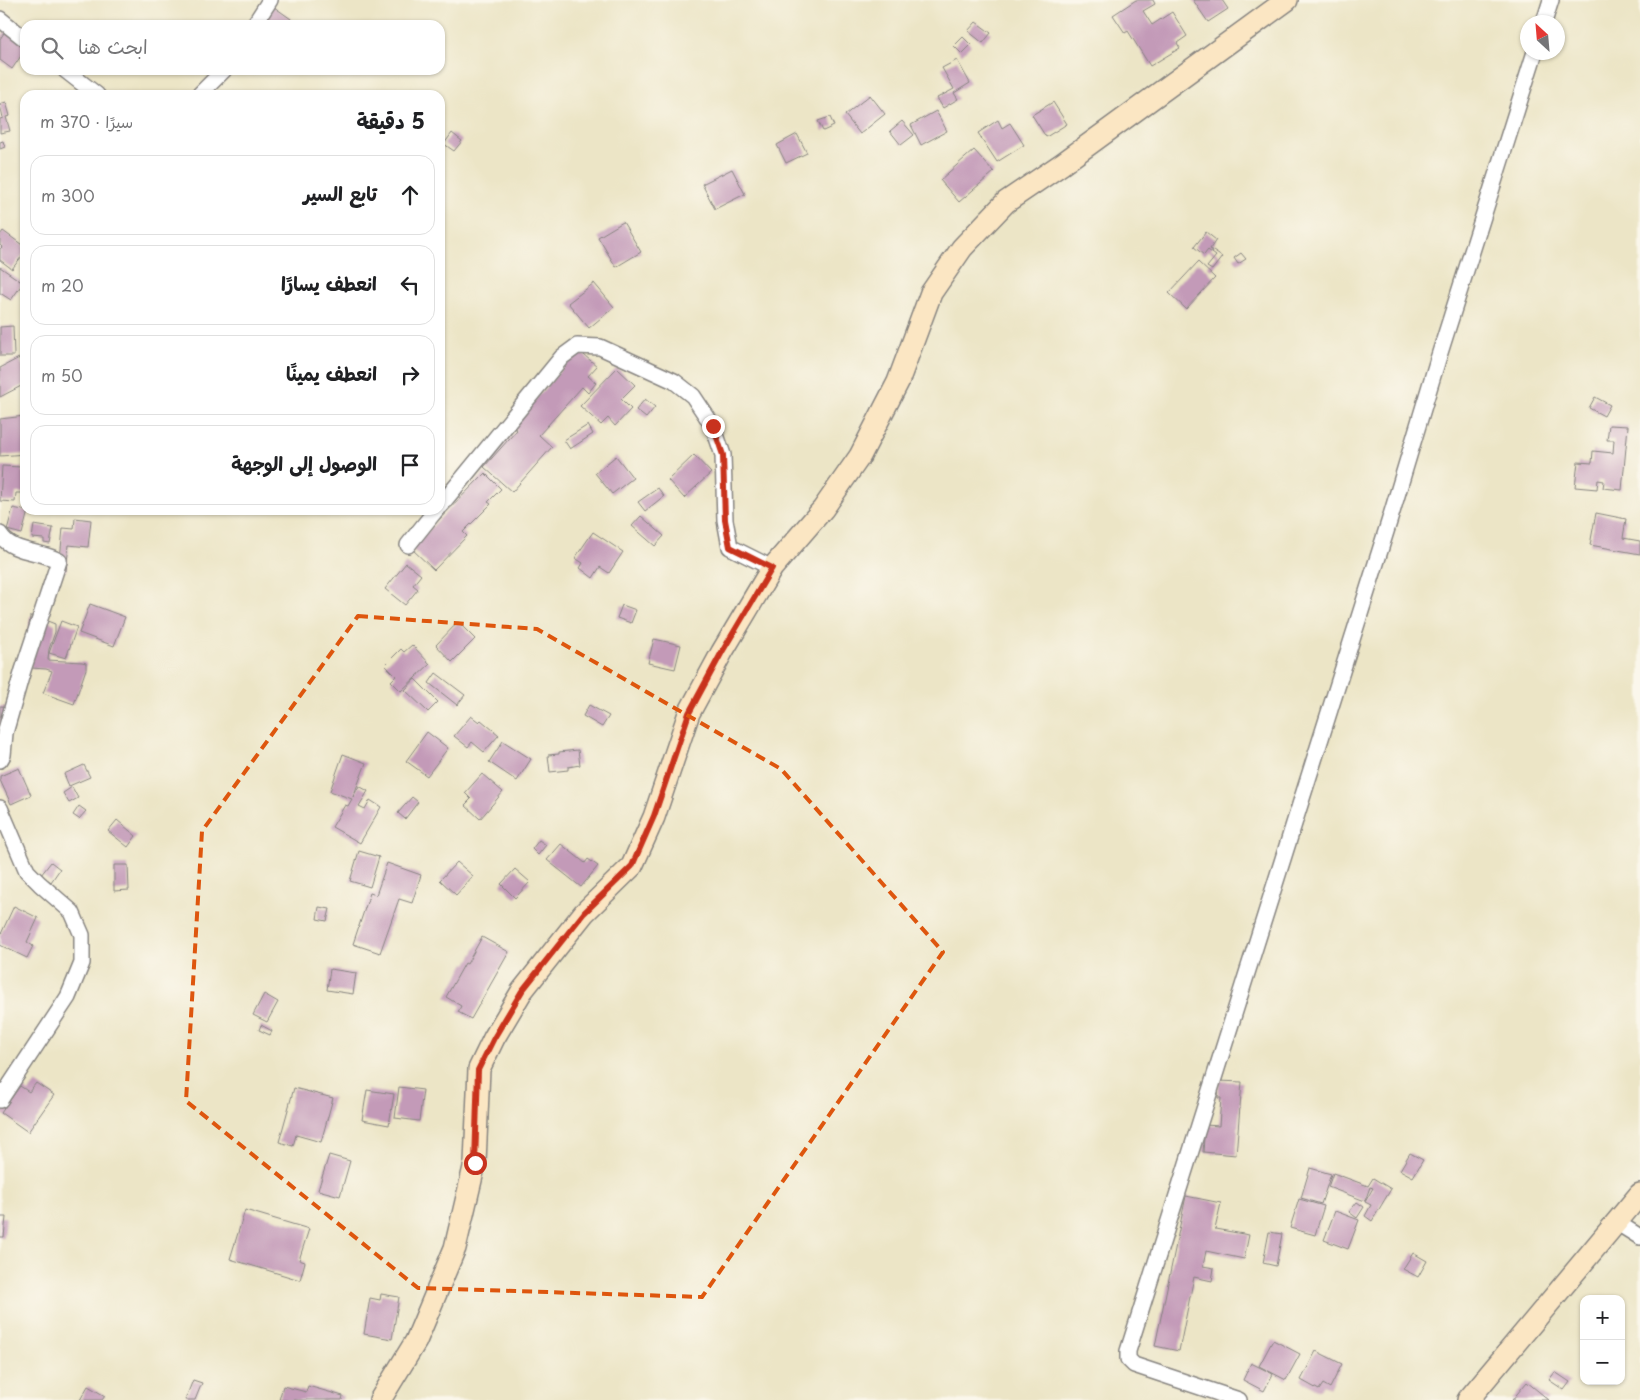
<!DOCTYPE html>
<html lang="ar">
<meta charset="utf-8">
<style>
body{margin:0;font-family:"Playpen Sans","Playpen Sans Arabic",sans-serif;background:#f6f6f6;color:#202124;direction:rtl}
.controls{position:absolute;right:15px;bottom:15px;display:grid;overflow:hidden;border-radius:10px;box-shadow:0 1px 4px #0004}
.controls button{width:45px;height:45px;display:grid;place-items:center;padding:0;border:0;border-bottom:1px solid #e0e0e0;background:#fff;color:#202124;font:25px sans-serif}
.compass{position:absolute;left:1520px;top:15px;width:45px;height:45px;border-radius:50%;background:#fff;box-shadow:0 1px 4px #0004;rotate:334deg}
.stop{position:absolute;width:15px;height:15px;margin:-11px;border:4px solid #c8321e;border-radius:50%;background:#fff}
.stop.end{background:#c8321e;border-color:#fff;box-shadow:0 1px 5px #0008}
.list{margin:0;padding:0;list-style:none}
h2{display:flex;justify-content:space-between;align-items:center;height:65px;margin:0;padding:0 20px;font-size:21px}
h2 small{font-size:16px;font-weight:400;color:#757577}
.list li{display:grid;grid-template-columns:32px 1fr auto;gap:15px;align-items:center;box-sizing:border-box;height:80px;margin:0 10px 10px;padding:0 10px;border:1px solid #e0e0e0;border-radius:15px}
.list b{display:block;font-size:19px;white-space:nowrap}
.list em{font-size:16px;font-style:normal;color:#757577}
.icon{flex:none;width:28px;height:28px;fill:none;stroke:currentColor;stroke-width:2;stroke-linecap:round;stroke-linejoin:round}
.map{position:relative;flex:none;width:1640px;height:1400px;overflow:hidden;direction:ltr}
.search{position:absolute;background:#fff;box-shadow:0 1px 4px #0004;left:20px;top:20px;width:425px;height:55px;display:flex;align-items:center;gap:12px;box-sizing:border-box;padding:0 18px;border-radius:15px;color:#757577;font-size:19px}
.panel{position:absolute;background:#fff;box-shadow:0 1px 4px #0004;left:20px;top:90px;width:425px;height:425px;border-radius:15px;direction:rtl}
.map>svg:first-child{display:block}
.building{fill:#c39ab8}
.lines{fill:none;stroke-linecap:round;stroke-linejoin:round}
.street-casing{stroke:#878480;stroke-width:18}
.secondary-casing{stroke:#878480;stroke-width:24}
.street{stroke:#fff;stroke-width:15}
.secondary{stroke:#fbe6c3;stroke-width:21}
.route{stroke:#c8321e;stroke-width:6}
.marked{fill:none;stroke:#de560e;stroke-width:4;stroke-dasharray:10 6;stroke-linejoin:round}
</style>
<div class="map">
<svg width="1640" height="1400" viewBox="0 0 1640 1400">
<rect width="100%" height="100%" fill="#fbf7ec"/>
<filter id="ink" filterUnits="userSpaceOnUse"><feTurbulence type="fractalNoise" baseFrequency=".02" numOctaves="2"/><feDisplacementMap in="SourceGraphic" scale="10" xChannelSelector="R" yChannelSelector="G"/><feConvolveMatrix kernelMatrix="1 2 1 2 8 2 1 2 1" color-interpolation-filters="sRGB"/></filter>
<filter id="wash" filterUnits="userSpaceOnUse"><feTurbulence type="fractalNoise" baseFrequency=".0096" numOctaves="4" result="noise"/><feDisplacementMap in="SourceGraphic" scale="20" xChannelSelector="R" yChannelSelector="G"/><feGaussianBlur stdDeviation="1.12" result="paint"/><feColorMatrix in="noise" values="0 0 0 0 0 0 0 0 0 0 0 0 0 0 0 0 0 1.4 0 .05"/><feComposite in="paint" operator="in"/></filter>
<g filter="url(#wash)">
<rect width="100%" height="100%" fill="#ece5c6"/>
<g id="blocks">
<path class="building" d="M 1136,0 L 1153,0 L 1155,4 L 1143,11 L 1152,25 L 1172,12 L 1187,36 L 1177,43 L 1180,48 L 1150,66 L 1128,31 L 1125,33 L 1113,15 Z
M 1193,0 L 1222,0 L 1228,9 L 1208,22 Z
M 267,2 L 291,19 L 287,25 L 252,25 Z
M 976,22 L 991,33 L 983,43 L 968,31 Z
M 6,30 L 25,44 L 25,50 L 12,69 L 0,60 L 0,39 Z
M 963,37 L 971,45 L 962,54 L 954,46 Z
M 957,60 L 970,83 L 954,93 L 958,99 L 943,108 L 937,98 L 954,89 L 942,68 Z
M 870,95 L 885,114 L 860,134 L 845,115 Z
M 6,102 L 10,116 L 6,117 L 10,131 L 0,133 L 0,119 L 3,118 L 0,104 Z
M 1053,102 L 1067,124 L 1046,137 L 1032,115 Z
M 936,111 L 947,131 L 921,145 L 911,125 Z
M 830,117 L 834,126 L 823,131 L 818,121 Z
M 998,120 L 1002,128 L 1010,123 L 1024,145 L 997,162 L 978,133 Z
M 902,121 L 914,135 L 901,145 L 890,131 Z
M 452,133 L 462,141 L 454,151 L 444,144 Z
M 797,134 L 807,153 L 786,163 L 777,145 Z
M 3,141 L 5,147 L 0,149 L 0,142 Z
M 974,150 L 994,172 L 959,202 L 940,180 Z
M 732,169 L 745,194 L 715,209 L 702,184 Z
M 623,222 L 641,252 L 616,267 L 598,237 Z
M 3,231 L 25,247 L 25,252 L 12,269 L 0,260 L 0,249 L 2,247 L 0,245 L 0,235 Z
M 1206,232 L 1216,240 L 1210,249 L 1222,257 L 1212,270 L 1207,267 L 1216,256 L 1208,250 L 1204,255 L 1194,247 Z
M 1241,253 L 1246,259 L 1238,264 L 1234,258 Z
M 1198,262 L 1215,278 L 1186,309 L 1169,293 Z
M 0,267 L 23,283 L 11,300 L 0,293 Z
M 594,283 L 614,307 L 589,328 L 568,303 Z
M 13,326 L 14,356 L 0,356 L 0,327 Z
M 578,350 L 597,366 L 588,376 L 596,383 L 588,393 L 582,387 L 539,435 L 552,447 L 512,492 L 484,467 L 517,430 L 512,426 Z
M 19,358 L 25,370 L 25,384 L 0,397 L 0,368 Z
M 617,368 L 635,385 L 621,399 L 631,409 L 615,426 L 608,418 L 601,425 L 580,406 Z
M 1595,397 L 1610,405 L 1604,416 L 1589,408 Z
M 645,399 L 655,407 L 646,418 L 636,410 Z
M 25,416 L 25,454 L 0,456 L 0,419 Z
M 588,425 L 593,434 L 570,449 L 564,440 Z
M 1609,425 L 1628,426 L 1622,490 L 1603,488 L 1604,481 L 1598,480 L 1597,489 L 1575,487 L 1578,462 L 1592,463 L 1593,451 L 1613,453 L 1614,440 L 1607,440 Z
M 694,455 L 711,473 L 684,498 L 668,480 Z
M 616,456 L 633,478 L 612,494 L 595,473 Z
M 2,466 L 22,467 L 22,472 L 25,472 L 25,493 L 16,493 L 15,502 L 0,501 Z
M 485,473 L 501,489 L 488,502 L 491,504 L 463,532 L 467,536 L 434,570 L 411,548 Z
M 658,488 L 664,496 L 645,511 L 638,502 Z
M 13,508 L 28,511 L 22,534 L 7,530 Z
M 1596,513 L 1626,519 L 1623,538 L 1640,541 L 1640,554 L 1590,545 Z
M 641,516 L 664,536 L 655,546 L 632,526 Z
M 75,518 L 91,520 L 88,547 L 69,545 L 66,571 L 59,570 L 63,528 L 74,529 Z
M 34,525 L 53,528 L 50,544 L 44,543 L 44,539 L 32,538 Z
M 593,532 L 623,552 L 609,573 L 600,567 L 593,578 L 580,568 L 583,563 L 575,558 Z
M 406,563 L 421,575 L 413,585 L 418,589 L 405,605 L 385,589 Z
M 90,604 L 125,617 L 114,646 L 79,633 Z
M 622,605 L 636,610 L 631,623 L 617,618 Z
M 30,616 L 35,616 L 55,624 L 55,632 L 49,649 L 48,660 L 82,662 L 86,663 L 86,669 L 74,704 L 43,693 L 52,671 L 46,669 L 31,668 L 27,651 Z
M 61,621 L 77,627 L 66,658 L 49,653 Z
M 458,622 L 475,639 L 452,662 L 436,645 Z
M 654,639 L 681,645 L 675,669 L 648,663 Z
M 412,645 L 430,664 L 401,691 L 391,681 L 396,676 L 385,665 L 401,649 L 404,652 Z
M 436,673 L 465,695 L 457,705 L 429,683 Z
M 415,679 L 438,702 L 428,712 L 405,690 Z
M 589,705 L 609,716 L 602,727 L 583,716 Z
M 0,706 L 10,707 L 0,728 Z
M 471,716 L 479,722 L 481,720 L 499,735 L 484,752 L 472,742 L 468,747 L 454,736 Z
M 427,732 L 448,748 L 427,776 L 406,761 Z
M 503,741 L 531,759 L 517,781 L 489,762 Z
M 578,750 L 580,765 L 568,767 L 568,770 L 550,772 L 548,755 L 559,754 L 559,752 Z
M 343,754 L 366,763 L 353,797 L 359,786 L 368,791 L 359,806 L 365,809 L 370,800 L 381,807 L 360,843 L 332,827 L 345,805 L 348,806 L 352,799 L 330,791 Z
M 84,765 L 90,777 L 69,786 L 64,774 Z
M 19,768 L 31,795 L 11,804 L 0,780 L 0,776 Z
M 482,774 L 503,792 L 480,819 L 465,805 L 471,799 L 465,793 Z
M 72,787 L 78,798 L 69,803 L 63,793 Z
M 412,797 L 418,802 L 405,819 L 398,813 Z
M 79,806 L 86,811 L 79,819 L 73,815 Z
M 117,820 L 136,836 L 128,847 L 108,831 Z
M 539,840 L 546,845 L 538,855 L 532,849 Z
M 561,844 L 585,863 L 588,859 L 598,866 L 581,887 L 547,860 Z
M 359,851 L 379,857 L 370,887 L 350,881 Z
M 51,862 L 60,869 L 51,882 L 41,875 Z
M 457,862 L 473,876 L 456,895 L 440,880 Z
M 387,863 L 421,875 L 412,903 L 399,899 L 380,953 L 353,944 L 370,893 L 376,895 Z
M 114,865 L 128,865 L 129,890 L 114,891 Z
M 515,869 L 530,882 L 515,898 L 501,884 Z
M 14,906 L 38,918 L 27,942 L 33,946 L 27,958 L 0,945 L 0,936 Z
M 319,907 L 330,909 L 327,921 L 317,919 Z
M 482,937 L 509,952 L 471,1019 L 458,1012 L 461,1006 L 446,997 L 465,963 L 467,964 Z
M 330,969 L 356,973 L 353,994 L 327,990 Z
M 264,994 L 278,1002 L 267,1022 L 253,1015 Z
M 261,1025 L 272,1031 L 270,1035 L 259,1030 Z
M 1219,1081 L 1242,1082 L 1236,1155 L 1203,1152 L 1205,1125 L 1219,1126 L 1221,1098 L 1218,1098 Z
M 36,1083 L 54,1095 L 28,1132 L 1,1113 L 20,1086 L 29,1092 Z
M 399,1087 L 423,1090 L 419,1121 L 395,1118 Z
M 294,1088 L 333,1098 L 321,1142 L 296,1135 L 293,1146 L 279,1142 Z
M 367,1090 L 394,1094 L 389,1125 L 362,1120 Z
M 1410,1153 L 1423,1160 L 1413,1177 L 1400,1170 Z
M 329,1155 L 350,1161 L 340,1196 L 318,1190 Z
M 1310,1168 L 1331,1174 L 1321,1204 L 1301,1198 Z
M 1333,1173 L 1368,1186 L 1373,1178 L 1391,1189 L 1372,1221 L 1365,1216 L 1371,1205 L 1365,1202 L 1373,1188 L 1370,1187 L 1365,1201 L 1328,1187 Z
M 1186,1196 L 1221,1203 L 1215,1229 L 1249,1235 L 1244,1259 L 1206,1251 L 1203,1266 L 1214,1268 L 1212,1281 L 1194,1277 L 1179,1351 L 1155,1346 Z
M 1299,1199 L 1324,1206 L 1315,1235 L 1290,1228 Z
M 1357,1202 L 1364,1207 L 1357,1218 L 1349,1212 Z
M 245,1210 L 309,1229 L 299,1260 L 305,1262 L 300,1280 L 230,1259 Z
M 1335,1211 L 1359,1220 L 1348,1249 L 1324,1240 Z
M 0,1217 L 6,1217 L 4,1237 L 0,1237 Z
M 1269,1232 L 1282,1234 L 1276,1266 L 1263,1263 Z
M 1413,1253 L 1427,1261 L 1418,1277 L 1403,1269 Z
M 381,1294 L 399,1297 L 392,1339 L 364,1334 L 370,1298 L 380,1300 Z
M 1273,1340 L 1300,1354 L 1286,1380 L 1259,1366 Z
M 1316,1351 L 1342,1364 L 1330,1388 L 1323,1384 L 1319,1390 L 1301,1380 Z
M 1251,1363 L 1273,1374 L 1264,1391 L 1243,1380 Z
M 1555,1372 L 1570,1382 L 1564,1390 L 1549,1380 Z
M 193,1380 L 202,1383 L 195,1400 L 185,1400 Z
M 1527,1382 L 1549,1400 L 1512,1400 Z
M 88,1386 L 105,1396 L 102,1400 L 80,1400 Z
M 283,1386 L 306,1392 L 308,1386 L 343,1396 L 342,1400 L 279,1400 Z"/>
</g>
</g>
<g filter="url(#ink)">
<use href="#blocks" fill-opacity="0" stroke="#878480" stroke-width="1"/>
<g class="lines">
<g class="street-casing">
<path id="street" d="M 0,19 L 25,39
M 1544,22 L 1551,0
M 254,25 L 270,0
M 65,70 L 97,95
M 199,95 L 224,70
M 440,506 L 562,357 L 577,346 L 600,347 L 674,381 L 693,396 L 713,426 L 723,455 L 725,520 L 730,547 L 772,568
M 0,534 C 12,554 41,550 59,561 L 23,670 L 5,733 L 3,755 L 0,760
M 408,545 L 436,510
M 0,808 L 27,871 L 40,884 L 72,912 L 82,935 L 82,963 L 68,997 L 0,1100
M 1616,1222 L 1640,1237
M 1239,1400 L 1134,1365 L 1128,1359 L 1128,1351 L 1389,522 L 1438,359 L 1535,52"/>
</g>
<g class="secondary-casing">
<path id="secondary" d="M 380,1400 L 416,1341 L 455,1248 L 475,1163 L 479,1069 L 494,1038 L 522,991 L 584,913 L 632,866 L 654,817 L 689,713 L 722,652 L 772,568 L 823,509 L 860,456 L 898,382 L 931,293 L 962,248 L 1006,202 L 1062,164 L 1287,0
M 1468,1400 L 1640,1194"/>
</g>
<use href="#street" class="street"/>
<use href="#secondary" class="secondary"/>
</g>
</g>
<g class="lines" filter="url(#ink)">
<path class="route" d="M 475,1163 L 478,1070 L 494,1038 L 522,991 L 584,913 L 632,866 L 654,816 L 689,713 L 722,652 L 772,568 L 730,547 L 725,520 L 723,455 L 713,426"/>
</g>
<path class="marked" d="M 358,616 L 537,629 L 781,769 L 943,952 L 702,1297 L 418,1288 L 186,1101 L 202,831 Z"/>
</svg>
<div class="controls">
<button>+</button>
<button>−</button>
</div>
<svg class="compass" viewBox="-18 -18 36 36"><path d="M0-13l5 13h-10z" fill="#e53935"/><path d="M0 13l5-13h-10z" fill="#757577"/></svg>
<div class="stop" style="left:475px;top:1163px"></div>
<div class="stop end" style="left:713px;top:426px"></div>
<div class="search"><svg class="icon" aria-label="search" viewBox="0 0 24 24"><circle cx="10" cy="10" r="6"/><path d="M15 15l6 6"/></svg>ابحث هنا</div>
<section class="panel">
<h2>5 دقيقة<small>سيرًا · 370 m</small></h2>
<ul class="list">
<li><svg class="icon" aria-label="ahead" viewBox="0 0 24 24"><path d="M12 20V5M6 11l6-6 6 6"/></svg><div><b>تابع السير</b></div><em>300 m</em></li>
<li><svg class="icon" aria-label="left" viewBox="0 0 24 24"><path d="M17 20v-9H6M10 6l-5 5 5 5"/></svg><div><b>انعطف يسارًا</b></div><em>20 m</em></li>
<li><svg class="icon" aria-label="right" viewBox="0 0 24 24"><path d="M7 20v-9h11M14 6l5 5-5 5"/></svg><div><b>انعطف يمينًا</b></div><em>50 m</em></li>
<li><svg class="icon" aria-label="arrive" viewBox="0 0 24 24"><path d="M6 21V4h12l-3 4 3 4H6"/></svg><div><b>الوصول إلى الوجهة</b></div></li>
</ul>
</section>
</div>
